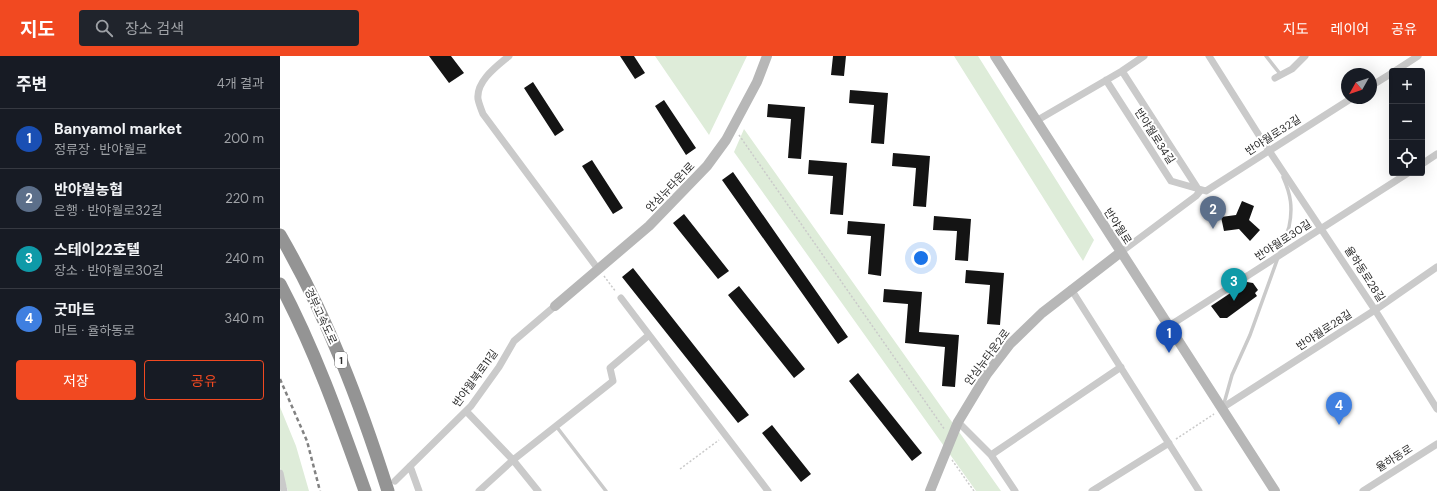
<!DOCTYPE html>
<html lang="ko">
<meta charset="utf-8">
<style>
body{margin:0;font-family:"DM Sans","Noto Sans KR",sans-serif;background:#20242c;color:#f1f3f6}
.controls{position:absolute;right:12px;top:12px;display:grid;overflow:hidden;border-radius:4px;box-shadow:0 4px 16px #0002}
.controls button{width:36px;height:36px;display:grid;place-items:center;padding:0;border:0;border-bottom:1px solid #363941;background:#171b24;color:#f1f3f6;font:20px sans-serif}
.compass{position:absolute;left:1061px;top:12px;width:36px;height:36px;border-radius:50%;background:#171b24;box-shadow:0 4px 16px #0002;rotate:230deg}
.you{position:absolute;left:641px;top:202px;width:14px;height:14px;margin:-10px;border:3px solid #fff;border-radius:50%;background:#1a73e8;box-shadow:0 0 0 6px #1a73e833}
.badge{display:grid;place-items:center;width:26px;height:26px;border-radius:50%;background:#f14921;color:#fff;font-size:13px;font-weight:700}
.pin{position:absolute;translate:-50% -33px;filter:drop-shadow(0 1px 2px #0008)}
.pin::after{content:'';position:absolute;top:21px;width:14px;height:12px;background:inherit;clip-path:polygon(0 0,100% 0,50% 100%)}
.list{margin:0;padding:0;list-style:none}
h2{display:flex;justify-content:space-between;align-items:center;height:52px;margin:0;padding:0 16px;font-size:17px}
h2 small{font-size:13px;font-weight:400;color:#9ea1a6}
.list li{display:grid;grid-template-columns:26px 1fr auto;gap:12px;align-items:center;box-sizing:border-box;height:60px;padding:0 16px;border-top:1px solid #363941}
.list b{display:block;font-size:15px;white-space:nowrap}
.list p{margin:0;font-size:13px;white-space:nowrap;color:#9ea1a6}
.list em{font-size:13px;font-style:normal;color:#9ea1a6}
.actions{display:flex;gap:8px;padding:12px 16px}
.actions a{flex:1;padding:9px 0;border:1px solid #f14921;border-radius:4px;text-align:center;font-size:14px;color:#f14921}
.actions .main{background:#f14921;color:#fff}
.icon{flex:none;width:22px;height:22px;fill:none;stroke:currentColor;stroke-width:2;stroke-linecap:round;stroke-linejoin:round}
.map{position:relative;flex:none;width:1157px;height:435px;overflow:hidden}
header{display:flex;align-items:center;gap:24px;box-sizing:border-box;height:56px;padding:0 20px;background:#f14921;color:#fff}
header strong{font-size:19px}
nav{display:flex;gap:22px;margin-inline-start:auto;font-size:14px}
.search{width:280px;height:36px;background:#20242c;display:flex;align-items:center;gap:10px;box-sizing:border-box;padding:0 14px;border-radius:4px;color:#9ea1a6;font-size:15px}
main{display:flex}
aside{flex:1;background:#171b24}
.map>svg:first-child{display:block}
.green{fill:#deecd9}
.building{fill:#141414}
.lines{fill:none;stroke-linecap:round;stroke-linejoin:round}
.path{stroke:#cacaca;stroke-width:1.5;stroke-dasharray:2 2;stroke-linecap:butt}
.lane{stroke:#cacaca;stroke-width:3.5}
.street{stroke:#cacaca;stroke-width:7}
.secondary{stroke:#b7b7b7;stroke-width:10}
.highway{stroke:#949494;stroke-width:13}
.rail{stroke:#828282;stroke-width:2.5;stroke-dasharray:4 3;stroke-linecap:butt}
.labels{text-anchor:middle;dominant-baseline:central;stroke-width:4;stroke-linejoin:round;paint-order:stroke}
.shield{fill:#fff;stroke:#6c6c6c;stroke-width:1}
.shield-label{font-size:10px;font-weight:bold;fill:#2d2d2d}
.street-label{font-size:11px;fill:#2d2d2d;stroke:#fff}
</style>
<header>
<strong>지도</strong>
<div class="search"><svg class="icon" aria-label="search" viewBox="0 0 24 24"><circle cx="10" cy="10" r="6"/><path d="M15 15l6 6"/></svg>장소 검색</div>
<nav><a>지도</a><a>레이어</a><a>공유</a></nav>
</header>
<main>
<aside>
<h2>주변<small>4개 결과</small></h2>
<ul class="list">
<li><span class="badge" style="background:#1a4fb4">1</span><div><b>Banyamol market</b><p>정류장 · 반야월로</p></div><em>200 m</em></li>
<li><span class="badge" style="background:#5c6f8a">2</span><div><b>반야월농협</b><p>은행 · 반야월로32길</p></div><em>220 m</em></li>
<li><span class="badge" style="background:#0f9aa8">3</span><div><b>스테이22호텔</b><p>장소 · 반야월로30길</p></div><em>240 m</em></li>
<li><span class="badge" style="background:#3f7fe0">4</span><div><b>굿마트</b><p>마트 · 율하동로</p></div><em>340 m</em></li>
</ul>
<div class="actions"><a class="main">저장</a><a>공유</a></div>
</aside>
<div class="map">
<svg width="1157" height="435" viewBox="0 0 1157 435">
<rect width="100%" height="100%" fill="#fff"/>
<path class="green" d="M 375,0 L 467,0 L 429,79 Z
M 674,0 L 698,0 L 814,184 L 803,205 Z
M 464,73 L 721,435 L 696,435 L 454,96 Z
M 0,351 L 16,390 L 29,435 L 8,435 L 0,412 Z"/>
<path class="building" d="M 149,0 L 171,0 L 184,17 L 169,27 Z
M 340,0 L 354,0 L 365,17 L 355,23 Z
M 553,0 L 566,0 L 564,20 L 551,19 Z
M 253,26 L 284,74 L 275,80 L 244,32 Z
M 570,34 L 608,37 L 604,88 L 591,87 L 594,49 L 569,47 Z
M 384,44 L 416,92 L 406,99 L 375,50 Z
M 488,48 L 525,51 L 521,103 L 508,102 L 511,63 L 487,61 Z
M 613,97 L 650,100 L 646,151 L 633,150 L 636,112 L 612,110 Z
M 312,104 L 343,152 L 333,158 L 302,110 Z
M 529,104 L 567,107 L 563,159 L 550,158 L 553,120 L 528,118 Z
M 453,116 L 568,281 L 558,288 L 442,124 Z
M 962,145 L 974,150 L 969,164 L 980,174 L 970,185 L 959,173 L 944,175 L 941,161 L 956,159 Z
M 404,158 L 449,215 L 438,223 L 393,167 Z
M 654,160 L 691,163 L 688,205 L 675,204 L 677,175 L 653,174 Z
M 568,165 L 605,168 L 601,220 L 588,218 L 591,180 L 567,178 Z
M 353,212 L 469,359 L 458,367 L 342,221 Z
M 686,214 L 724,217 L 720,269 L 707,268 L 710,229 L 685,227 Z
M 967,226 L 973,227 L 978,234 L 975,237 L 977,240 L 947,262 L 940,262 L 931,250 Z
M 459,230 L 525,313 L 514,322 L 448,239 Z
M 604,233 L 642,236 L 639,276 L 679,279 L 675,331 L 662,330 L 665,291 L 625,287 L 628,248 L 603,246 Z
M 578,317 L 642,397 L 632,405 L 569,325 Z
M 492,369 L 531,418 L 521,426 L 482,377 Z"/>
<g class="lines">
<path class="path" d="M 459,79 L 665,374
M 324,220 L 336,236
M 896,383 L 934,358
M 672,404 L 694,435
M 400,413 L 439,384"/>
<path class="lane" d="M 986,0 L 1001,19
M 943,351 L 952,319 L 970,279 L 1009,171 C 1013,152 1011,139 1003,121
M 276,370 L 326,435"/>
<path class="street" d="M 229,0 C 217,10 196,25 198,43 C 199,48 201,53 203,58 L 318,213
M 929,0 L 982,84 L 1095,254 L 1157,353
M 842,15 L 918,133
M 1115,15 L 1138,0
M 995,22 L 1012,13 L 1025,0
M 826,24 L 891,125 L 926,135 L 1072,42
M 1091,30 L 1112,17
M 756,65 L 842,15 L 864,0
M 1142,108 L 1157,98
M 841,196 L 916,140 L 921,134
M 791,233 L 919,435
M 341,242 L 488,435
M 889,270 L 1128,117
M 942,352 L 1095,254 L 1157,211
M 186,355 L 233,404 L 258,435
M 678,366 L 711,399 L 735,435
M 711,399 L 841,311
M 130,410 L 139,435
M 0,417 L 4,435
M 115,425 L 191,350 L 219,311 L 234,285 L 275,250
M 199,435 L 233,404 L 333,325 L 330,312 L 369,279
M 812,435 L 889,387
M 1083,435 L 1157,388"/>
<path class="secondary" d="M 715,0 L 995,435
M 275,250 L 369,170 L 427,110 L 446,84 L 477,26 L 487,0
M 650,435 L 678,366 L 707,318 L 730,288 L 762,257 L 841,196"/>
<path class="highway" d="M 0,179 C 47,260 80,347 108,435
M 0,228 C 35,294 60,365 85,435"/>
<path class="rail" d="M 0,323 L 27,385 L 40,435"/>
</g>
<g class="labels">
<rect class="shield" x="55" y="296" width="12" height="16" rx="3"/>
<g class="shield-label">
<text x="61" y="304">1</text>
</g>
<g class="street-label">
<text transform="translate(993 79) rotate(-33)">반야월로32길</text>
<text transform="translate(875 80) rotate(57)">반야월로34길</text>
<text transform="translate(390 131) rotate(-46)">안심뉴타운1로</text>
<text transform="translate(838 170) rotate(57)">반야월로</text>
<text transform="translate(1003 184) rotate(-33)">반야월로30길</text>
<text transform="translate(1085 218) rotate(57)">율하동로28길</text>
<text transform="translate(41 260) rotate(65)">경부고속도로</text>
<text transform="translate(1044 274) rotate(-33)">반야월로28길</text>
<text transform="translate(707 301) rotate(-53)">안심뉴타운2로</text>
<text transform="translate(195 322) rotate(-54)">반야월북로11길</text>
<text transform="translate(1114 402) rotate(-32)">율하동로</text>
</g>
</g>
</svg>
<div class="controls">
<button>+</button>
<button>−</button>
<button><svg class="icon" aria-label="locate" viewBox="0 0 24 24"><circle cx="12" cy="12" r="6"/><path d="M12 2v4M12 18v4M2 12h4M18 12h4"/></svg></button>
</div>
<svg class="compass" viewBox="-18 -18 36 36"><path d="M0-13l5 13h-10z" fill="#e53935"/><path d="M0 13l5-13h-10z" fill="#9ea1a6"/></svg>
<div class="you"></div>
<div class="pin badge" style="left:889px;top:297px;background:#1a4fb4">1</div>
<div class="pin badge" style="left:933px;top:173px;background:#5c6f8a">2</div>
<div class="pin badge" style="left:954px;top:245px;background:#0f9aa8">3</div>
<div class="pin badge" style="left:1059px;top:369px;background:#3f7fe0">4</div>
</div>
</main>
